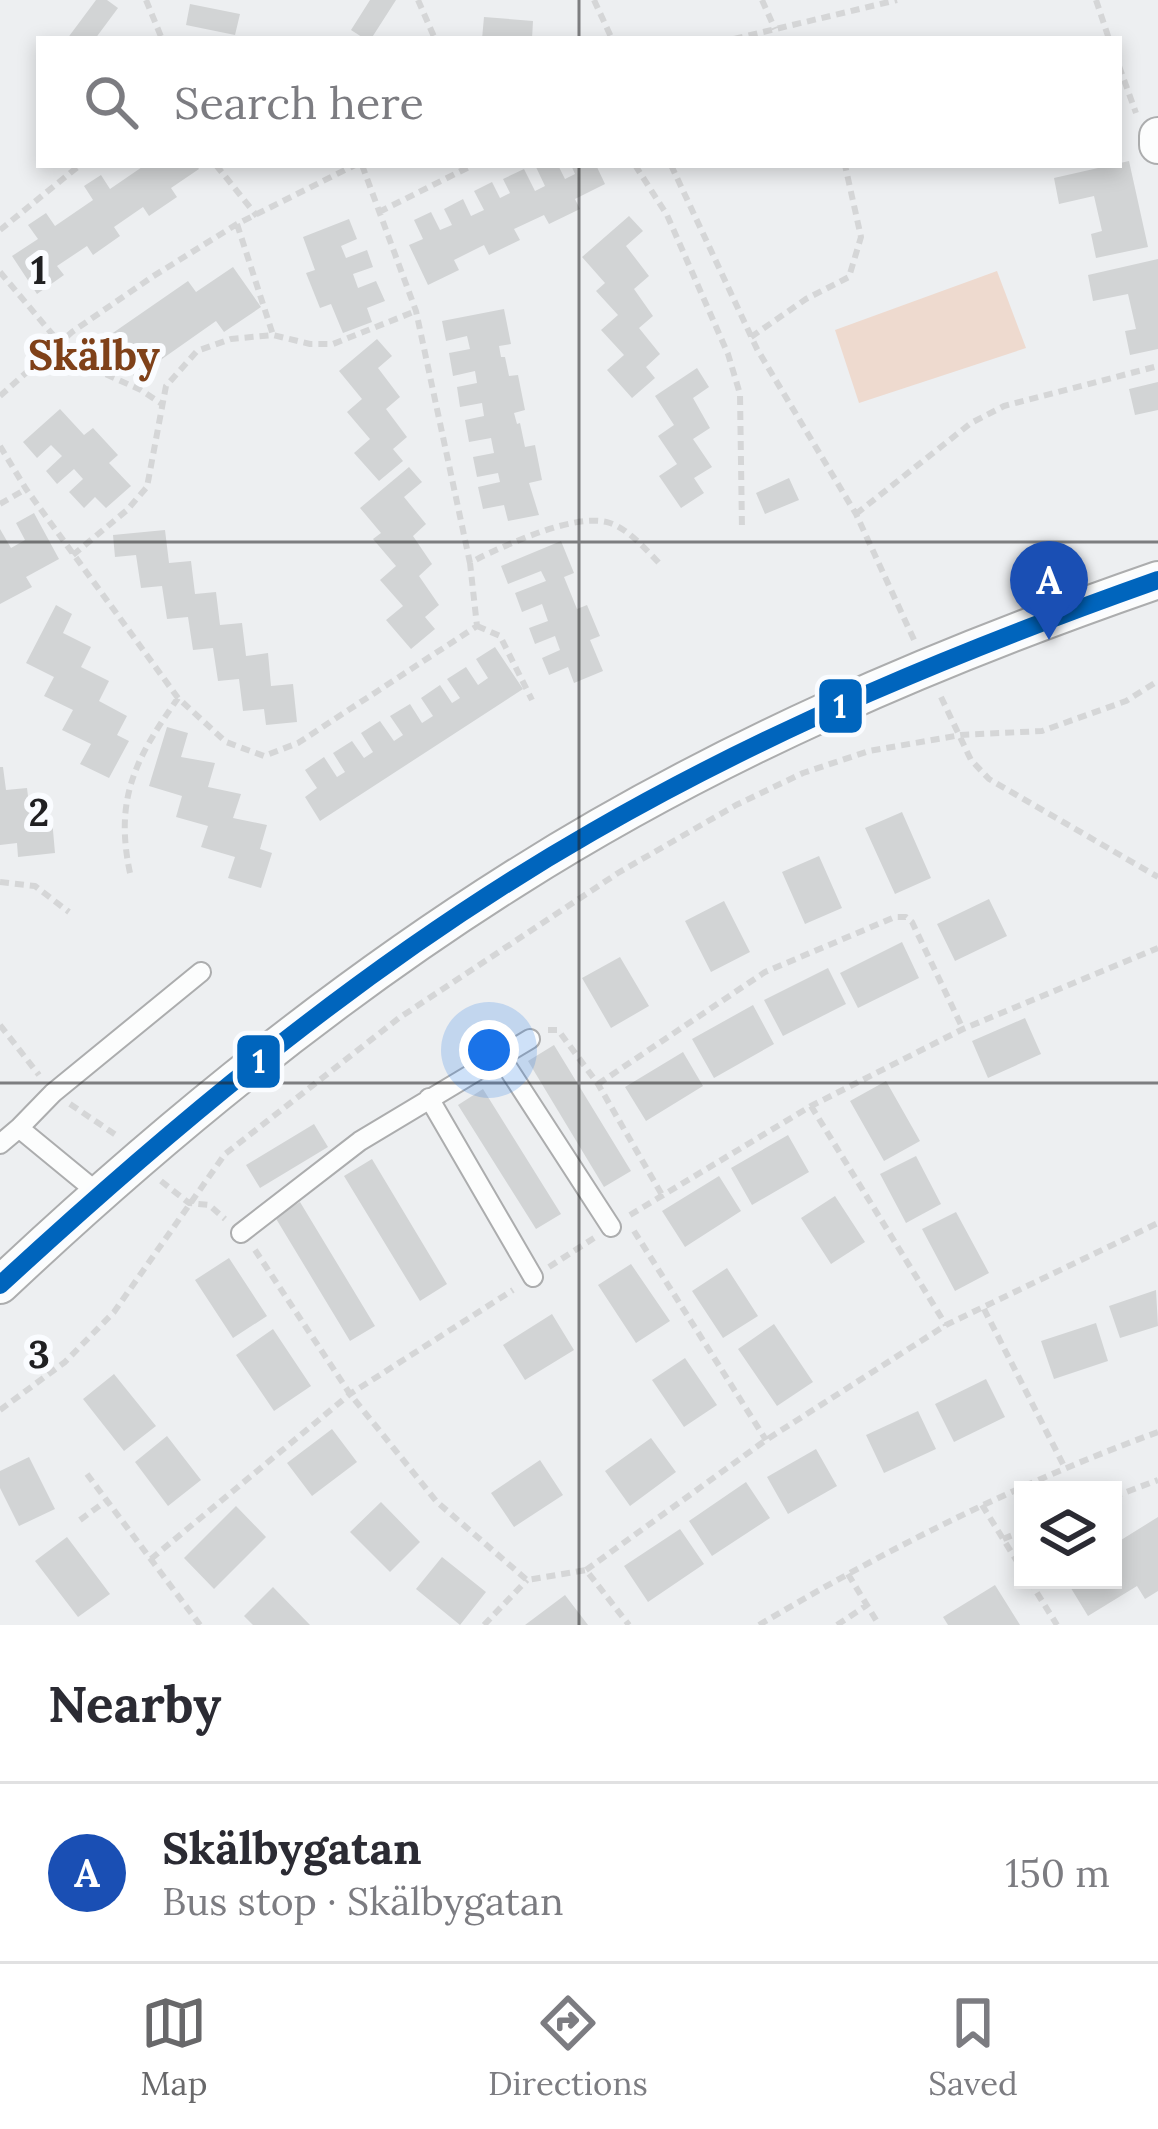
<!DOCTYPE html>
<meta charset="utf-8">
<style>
body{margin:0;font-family:Lora,serif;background:#f7f7f7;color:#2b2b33}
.controls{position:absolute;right:36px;bottom:36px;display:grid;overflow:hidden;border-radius:0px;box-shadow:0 6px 18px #0003}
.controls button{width:108px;height:108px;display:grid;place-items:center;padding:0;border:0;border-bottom:3px solid #e1e1e2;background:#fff;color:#2b2b33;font:60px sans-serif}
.you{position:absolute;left:489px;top:1050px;width:42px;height:42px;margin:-30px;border:9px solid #fff;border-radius:50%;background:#1a73e8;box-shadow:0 0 0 18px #1a73e833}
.badge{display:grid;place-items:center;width:78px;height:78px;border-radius:50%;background:#68686a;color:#fff;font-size:39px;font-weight:700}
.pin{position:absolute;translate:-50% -99px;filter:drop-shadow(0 3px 6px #0008)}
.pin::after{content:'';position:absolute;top:63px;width:42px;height:36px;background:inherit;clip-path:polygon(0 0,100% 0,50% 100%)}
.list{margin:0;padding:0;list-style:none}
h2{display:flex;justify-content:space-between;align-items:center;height:156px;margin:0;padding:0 48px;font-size:51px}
h2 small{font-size:39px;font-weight:400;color:#7c7c81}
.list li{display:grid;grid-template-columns:78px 1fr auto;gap:36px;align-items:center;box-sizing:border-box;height:180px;padding:0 48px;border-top:3px solid #e1e1e2}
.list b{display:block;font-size:45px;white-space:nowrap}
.list p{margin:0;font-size:39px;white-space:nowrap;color:#7c7c81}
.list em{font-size:39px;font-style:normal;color:#7c7c81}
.icon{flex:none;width:66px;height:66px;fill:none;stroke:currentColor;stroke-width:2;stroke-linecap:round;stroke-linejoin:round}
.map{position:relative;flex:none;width:1158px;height:1625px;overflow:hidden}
.search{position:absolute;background:#fff;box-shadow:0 6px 18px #0003;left:36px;right:36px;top:36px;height:132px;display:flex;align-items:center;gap:30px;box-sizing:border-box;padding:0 42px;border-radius:0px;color:#7c7c81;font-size:45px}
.sheet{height:336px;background:#fff}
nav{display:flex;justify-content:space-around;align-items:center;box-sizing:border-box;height:168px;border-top:3px solid #e1e1e2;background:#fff;font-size:33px;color:#7c7c81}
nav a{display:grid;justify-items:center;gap:6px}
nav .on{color:#68686a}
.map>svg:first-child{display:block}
.green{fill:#eedacf}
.building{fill:#d2d4d5}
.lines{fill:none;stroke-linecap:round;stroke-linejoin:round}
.service-casing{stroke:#acadae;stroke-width:22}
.minor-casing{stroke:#acadae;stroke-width:40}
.path{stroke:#d5d6d7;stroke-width:6;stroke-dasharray:9 6;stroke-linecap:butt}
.service{stroke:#fcfdfd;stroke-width:18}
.minor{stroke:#fcfdfd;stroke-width:36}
.bus-1-casing{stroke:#fafcff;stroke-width:27}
.bus-1{stroke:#0065bd;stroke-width:18}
.grid{fill:none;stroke:#202022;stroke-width:3;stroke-opacity:0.55}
.labels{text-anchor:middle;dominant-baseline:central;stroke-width:12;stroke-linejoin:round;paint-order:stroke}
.district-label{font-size:42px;font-weight:bold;fill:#7f4119;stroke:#fafcff}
.grid-label{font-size:39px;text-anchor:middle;font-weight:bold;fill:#202022;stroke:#fafcff;stroke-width:12;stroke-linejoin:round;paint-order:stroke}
.line-badge{stroke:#fafcff;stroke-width:4.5}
.badge-label{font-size:33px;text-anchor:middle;font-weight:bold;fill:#fff}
</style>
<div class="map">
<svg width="1158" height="1625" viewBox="0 0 1158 1625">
<rect width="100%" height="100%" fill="#edeff1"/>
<path class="green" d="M 997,271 L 1026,348 L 859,403 L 835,330 Z"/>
<path class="building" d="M 96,0 L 107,0 L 118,8 L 95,39 L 67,39 Z
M 370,0 L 396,0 L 371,39 L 365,39 L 351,30 Z
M 190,4 L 240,14 L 235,35 L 186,25 Z
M 484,17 L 533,21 L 532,39 L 482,39 Z
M 1129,161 L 1148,247 L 1096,258 L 1091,234 L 1102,231 L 1094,196 L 1059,204 L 1054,178 Z
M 145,165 L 196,165 L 199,169 L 171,188 L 177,197 L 149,216 L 143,207 L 114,227 L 120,236 L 93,255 L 87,246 L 57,266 L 64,275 L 37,294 L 12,256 L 38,239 L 28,225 L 46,213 L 55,226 L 93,200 L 84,186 L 101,175 L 110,189 Z
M 535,165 L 558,165 L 565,179 L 575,174 L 571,165 L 596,165 L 605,184 L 575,199 L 580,209 L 549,224 L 544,215 L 514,229 L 520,240 L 489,255 L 484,245 L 454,260 L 459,270 L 428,285 L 409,245 L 423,239 L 414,220 L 431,212 L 440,230 L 452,225 L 444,209 L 463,199 L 471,216 L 484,210 L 474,191 L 492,182 L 500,198 L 510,193 L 503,179 L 524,169 L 535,191 L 545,186 Z
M 629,216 L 643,231 L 626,246 L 649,276 L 634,289 L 653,316 L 639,328 L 660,354 L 646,367 L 655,378 L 632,398 L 607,370 L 624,355 L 601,330 L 618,315 L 596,291 L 605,283 L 582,257 Z
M 349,219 L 357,239 L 341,246 L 346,258 L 367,250 L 373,267 L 353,274 L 358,288 L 376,281 L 385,301 L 367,308 L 372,322 L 343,333 L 331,304 L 320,308 L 306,273 L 315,270 L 303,237 Z
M 1158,259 L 1158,349 L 1130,355 L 1125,331 L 1136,329 L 1128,294 L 1093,301 L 1088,275 Z
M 233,267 L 261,307 L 224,332 L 216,321 L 135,378 L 107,337 L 188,281 L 196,292 Z
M 504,309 L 511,344 L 499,346 L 501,357 L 505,357 L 509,376 L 518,375 L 525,410 L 514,413 L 517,424 L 520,423 L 525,447 L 535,445 L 542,480 L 529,483 L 539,515 L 508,521 L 504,505 L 483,509 L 478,487 L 500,482 L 498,473 L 477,477 L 473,457 L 494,453 L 491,438 L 469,442 L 465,420 L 484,416 L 482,403 L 460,407 L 457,387 L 477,383 L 475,371 L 453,376 L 449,353 L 470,349 L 467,336 L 446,341 L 442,321 Z
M 377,339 L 392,356 L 378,368 L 400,397 L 386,409 L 407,437 L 393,449 L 403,461 L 379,481 L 354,453 L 370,439 L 347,412 L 362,399 L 339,371 Z
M 697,368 L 709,387 L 693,398 L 710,428 L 693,439 L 712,467 L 694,478 L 704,493 L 681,508 L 659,476 L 677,464 L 658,436 L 674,425 L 655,396 Z
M 1158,382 L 1158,410 L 1135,415 L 1129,389 Z
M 60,409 L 84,435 L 93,428 L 118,455 L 109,463 L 131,486 L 106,508 L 95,497 L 84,508 L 69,492 L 83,479 L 74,469 L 57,484 L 46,471 L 62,456 L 51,445 L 37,458 L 23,442 Z
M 409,467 L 422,482 L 404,497 L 426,524 L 413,536 L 432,564 L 419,576 L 439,605 L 425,617 L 435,629 L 411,649 L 386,620 L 403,606 L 380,580 L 396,566 L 373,539 L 381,533 L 360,508 Z
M 789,478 L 799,500 L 765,514 L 756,493 Z
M 34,513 L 59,559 L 26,577 L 32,587 L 0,604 L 0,529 L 11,548 L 25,540 L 16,523 Z
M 165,530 L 169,563 L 191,561 L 195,594 L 216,592 L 220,625 L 242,623 L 246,656 L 268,653 L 271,686 L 293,684 L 297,722 L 266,725 L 264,709 L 243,711 L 239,679 L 218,681 L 213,648 L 193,650 L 188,617 L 167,619 L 162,586 L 141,588 L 136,555 L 115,557 L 113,535 Z
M 561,541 L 574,573 L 564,577 L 577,609 L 587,605 L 600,636 L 590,640 L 603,671 L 574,683 L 568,667 L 549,675 L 542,658 L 560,650 L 555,636 L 535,644 L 529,628 L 548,621 L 542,604 L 522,612 L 515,593 L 546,581 L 541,571 L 508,584 L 501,566 Z
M 56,605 L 72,614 L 63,633 L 91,647 L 81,667 L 109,681 L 99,701 L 127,716 L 117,735 L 129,741 L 109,778 L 80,764 L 91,744 L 62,730 L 73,710 L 44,696 L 54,677 L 26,663 Z
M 495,647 L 523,689 L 320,821 L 305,797 L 317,788 L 305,770 L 324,757 L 337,777 L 345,772 L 333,753 L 352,741 L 364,758 L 373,752 L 361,733 L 380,721 L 394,741 L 403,735 L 390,716 L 410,704 L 422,723 L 433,716 L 421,698 L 440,685 L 452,703 L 460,698 L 447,679 L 466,667 L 478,685 L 488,678 L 476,659 Z
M 167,727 L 188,733 L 181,757 L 215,763 L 208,787 L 241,794 L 233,818 L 267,825 L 260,849 L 272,853 L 261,888 L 228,878 L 235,857 L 201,847 L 208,826 L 176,817 L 182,796 L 149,786 Z
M 0,767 L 3,767 L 6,790 L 27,788 L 31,821 L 52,819 L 55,853 L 18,857 L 17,843 L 0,845 Z
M 902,812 L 931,878 L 895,894 L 865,828 Z
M 819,856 L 842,908 L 805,924 L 782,872 Z
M 989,899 L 1007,936 L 955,961 L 937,924 Z
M 724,901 L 750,952 L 711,972 L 685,921 Z
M 902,942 L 919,978 L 858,1008 L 840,973 Z
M 620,957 L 649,1006 L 611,1028 L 582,978 Z
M 828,968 L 846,1004 L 783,1036 L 764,1000 Z
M 753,1005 L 774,1044 L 714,1078 L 692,1039 Z
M 1025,1018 L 1041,1054 L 988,1078 L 972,1041 Z
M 554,1045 L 631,1171 L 604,1187 L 528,1061 Z
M 683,1052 L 703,1086 L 646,1121 L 625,1087 Z
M 886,1081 L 920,1141 L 884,1161 L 850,1101 Z
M 483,1089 L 561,1214 L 536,1229 L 458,1105 Z
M 314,1124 L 328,1147 L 260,1188 L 246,1165 Z
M 788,1135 L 809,1172 L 752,1205 L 731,1168 Z
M 916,1156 L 941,1204 L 906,1223 L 880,1174 Z
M 372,1159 L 447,1284 L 420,1301 L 344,1176 Z
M 719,1176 L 741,1211 L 685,1247 L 662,1211 Z
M 835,1196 L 865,1242 L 831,1264 L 801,1218 Z
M 300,1202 L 375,1326 L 350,1341 L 275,1217 Z
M 956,1212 L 989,1273 L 955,1291 L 922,1229 Z
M 229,1258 L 267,1316 L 233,1338 L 195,1280 Z
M 631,1264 L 670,1321 L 636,1343 L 598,1285 Z
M 727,1268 L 758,1316 L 723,1338 L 692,1291 Z
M 1156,1290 L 1158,1326 L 1120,1338 L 1109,1306 Z
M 552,1314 L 574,1350 L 525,1380 L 503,1345 Z
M 1096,1323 L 1108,1361 L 1054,1379 L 1041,1341 Z
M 774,1324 L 813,1382 L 777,1406 L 738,1349 Z
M 273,1329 L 311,1386 L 274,1411 L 236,1355 Z
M 685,1358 L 717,1405 L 684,1427 L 652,1380 Z
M 114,1374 L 156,1426 L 124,1451 L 83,1399 Z
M 986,1379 L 1005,1417 L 954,1442 L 935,1404 Z
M 918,1411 L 936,1449 L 884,1473 L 866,1435 Z
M 332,1429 L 357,1462 L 312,1496 L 287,1463 Z
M 167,1436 L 201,1480 L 168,1506 L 135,1462 Z
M 651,1438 L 676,1472 L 630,1506 L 605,1471 Z
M 816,1449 L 837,1486 L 788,1514 L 767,1477 Z
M 29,1457 L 55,1509 L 19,1526 L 0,1488 L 0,1471 Z
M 540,1460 L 563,1495 L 514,1527 L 491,1493 Z
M 746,1482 L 770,1518 L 712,1556 L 689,1521 Z
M 381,1502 L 420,1542 L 390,1572 L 350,1532 Z
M 236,1506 L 266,1537 L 214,1589 L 184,1558 Z
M 1158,1517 L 1158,1591 L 1145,1599 L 1137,1586 L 1088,1616 L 1066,1580 L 1113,1580 L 1113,1545 Z
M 680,1529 L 704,1564 L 648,1602 L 624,1566 Z
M 67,1537 L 110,1594 L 78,1617 L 35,1561 Z
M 442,1557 L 486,1592 L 460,1625 L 416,1589 Z
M 995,1585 L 1020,1625 L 948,1625 L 943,1617 Z
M 273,1587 L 310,1625 L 253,1625 L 244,1616 Z
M 565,1595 L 588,1625 L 525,1625 Z"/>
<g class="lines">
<g class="service-casing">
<path id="service" d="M 500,1056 L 611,1227
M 429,1098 L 533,1277
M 19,1128 L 53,1093 L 201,972
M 0,1144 L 19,1128 L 98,1193
M 241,1233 L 360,1141 L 530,1039"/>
</g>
<g class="minor-casing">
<path id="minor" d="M 1158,136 L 1158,145
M 0,1285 C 158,1136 330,995 514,879 C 714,752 935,657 1158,580"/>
</g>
<path class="path" d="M 146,0 L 162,39
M 418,0 L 435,39
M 594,0 L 612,39
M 762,0 L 775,29
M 1096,0 L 1109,39
M 734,39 L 897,0
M 1119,66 L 1136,113
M 216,165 L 257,216
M 362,165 L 416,311 L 470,563
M 635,165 L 667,215 L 728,354 L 740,394 L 742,530
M 671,165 L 757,349 L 856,514 L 915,642
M 379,212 L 473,165
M 237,224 L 273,335
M 0,230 L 80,165
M 0,272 L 74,360 L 141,390 L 162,404
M 751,337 L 806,299 L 849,277 L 861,237 L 845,165
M 0,396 L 72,332 L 152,277 L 237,224 L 355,165
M 0,446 L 26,489 L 178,698 L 226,742 L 264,756 L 298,743 L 477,626 L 470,563 L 481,557 C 511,543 577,512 610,523 C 629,529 648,552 662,566
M 0,504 L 26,489
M 856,514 L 971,423 L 1004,406 L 1158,366
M 73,555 L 127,510 L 147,487 L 166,386 L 197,351 L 231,339 L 273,335 L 310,344 L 333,344 L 416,311
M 477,626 L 500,636 L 532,700
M 941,697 L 971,760 L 989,779 L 1158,877
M 130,873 C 114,798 136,758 178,698
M 0,882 L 35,886 L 69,912
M 0,1025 L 39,1075
M 548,1030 L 558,1030 L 598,1084 L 662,1195
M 598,1084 L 765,972 L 895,917 L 906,917 L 912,922 L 963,1029
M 70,1104 L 119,1137
M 811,1106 L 946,1325
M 161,1181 L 189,1203 L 209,1205 L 225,1219
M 630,1215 L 811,1106 L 963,1029 L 1158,948
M 634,1231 L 766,1440
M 255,1250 L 350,1394 L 437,1502 L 527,1580 L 586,1570 L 629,1625
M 549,1267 L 594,1238
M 984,1309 L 1064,1466
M 0,1410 L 65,1362 L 114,1312 L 225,1154 L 399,1018 L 618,873 L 736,805 L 803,773 L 869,751 L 961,735 L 1042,731 L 1126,701 L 1158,681
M 87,1474 L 200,1625
M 1113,1497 L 1158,1480
M 982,1505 L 1023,1571
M 80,1520 L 106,1501
M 1003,1539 L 1023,1531
M 151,1559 L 350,1394 L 513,1290
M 586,1570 L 766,1440 L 946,1325 L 1158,1223
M 848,1574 L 879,1625
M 1029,1580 L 1057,1625
M 484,1625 L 527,1580
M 759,1625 C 887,1549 1018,1483 1158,1432
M 837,1625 L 867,1605"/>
<use href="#service" class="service"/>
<use href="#minor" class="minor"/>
<g class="bus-1-casing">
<path id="bus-1" d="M 0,1285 C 183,1116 376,956 592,832 C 772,728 963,649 1158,580"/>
</g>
<use href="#bus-1" class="bus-1"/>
</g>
<path class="grid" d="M 579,0 L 579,39M 579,165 L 579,1625M 0,542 L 1158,542M 0,1083 L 1158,1083"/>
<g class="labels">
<g class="district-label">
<text x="94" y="355">Skälby</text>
</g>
</g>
<g class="grid-label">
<text x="39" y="284">1</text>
<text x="39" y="826">2</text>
<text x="39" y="1368">3</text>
</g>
<g class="line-badge">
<rect x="817" y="677" width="47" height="58" rx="12" fill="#0065bd"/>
<rect x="235" y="1033" width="47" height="57" rx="12" fill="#0065bd"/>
</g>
<g class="badge-label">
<text x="840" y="718">1</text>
<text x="259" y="1073">1</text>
</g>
</svg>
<div class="controls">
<button><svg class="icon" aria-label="layers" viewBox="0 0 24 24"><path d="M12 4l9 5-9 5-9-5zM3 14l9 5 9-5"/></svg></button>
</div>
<div class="you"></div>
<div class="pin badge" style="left:1049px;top:640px;background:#1a4fb4">A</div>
<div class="search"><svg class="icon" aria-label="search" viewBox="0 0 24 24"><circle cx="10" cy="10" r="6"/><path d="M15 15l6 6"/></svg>Search here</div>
</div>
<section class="sheet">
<h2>Nearby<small></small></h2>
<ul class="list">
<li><span class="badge" style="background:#1a4fb4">A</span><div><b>Skälbygatan</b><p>Bus stop · Skälbygatan</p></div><em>150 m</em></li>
</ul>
</section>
<nav>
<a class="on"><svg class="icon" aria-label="map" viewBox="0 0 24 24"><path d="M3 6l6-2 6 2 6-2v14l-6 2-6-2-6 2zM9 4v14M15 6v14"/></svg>Map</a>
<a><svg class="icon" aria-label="directions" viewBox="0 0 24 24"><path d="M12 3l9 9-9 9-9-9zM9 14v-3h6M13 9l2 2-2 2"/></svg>Directions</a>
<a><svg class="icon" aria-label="saved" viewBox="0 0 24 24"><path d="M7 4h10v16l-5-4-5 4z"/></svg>Saved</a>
</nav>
